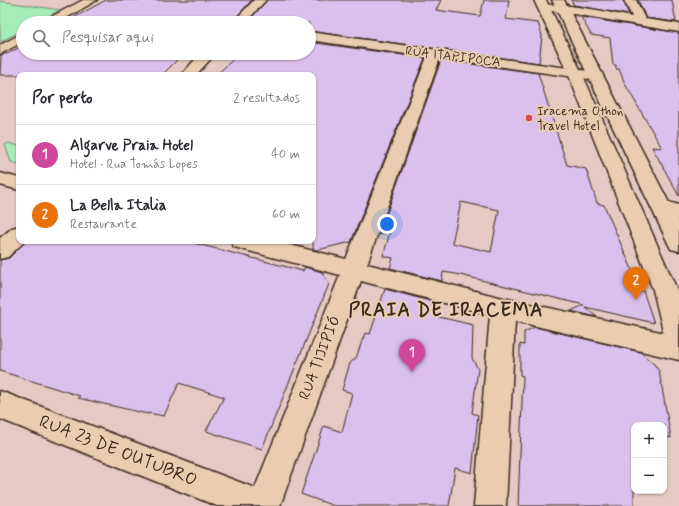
<!DOCTYPE html>
<html lang="pt">
<meta charset="utf-8">
<style>
body{margin:0;font-family:Mynerve,sans-serif;background:#f2f2f3;color:#2b2b33}
.controls{position:absolute;right:12px;bottom:12px;display:grid;overflow:hidden;border-radius:8px;box-shadow:0 1px 3px #0004}
.controls button{width:36px;height:36px;display:grid;place-items:center;padding:0;border:0;border-bottom:1px solid #e1e1e2;background:#fff;color:#2b2b33;font:20px sans-serif}
.you{position:absolute;left:387px;top:224px;width:14px;height:14px;margin:-10px;border:3px solid #fff;border-radius:50%;background:#1a73e8;box-shadow:0 0 0 6px #1a73e833}
.badge{display:grid;place-items:center;width:26px;height:26px;border-radius:50%;background:#0b8043;color:#fff;font-size:13px;font-weight:700}
.pin{position:absolute;translate:-50% -33px;filter:drop-shadow(0 1px 2px #0008)}
.pin::after{content:'';position:absolute;top:21px;width:14px;height:12px;background:inherit;clip-path:polygon(0 0,100% 0,50% 100%)}
.list{margin:0;padding:0;list-style:none}
h2{display:flex;justify-content:space-between;align-items:center;height:52px;margin:0;padding:0 16px;font-size:17px}
h2 small{font-size:13px;font-weight:400;color:#7c7c81}
.list li{display:grid;grid-template-columns:26px 1fr auto;gap:12px;align-items:center;box-sizing:border-box;height:60px;padding:0 16px;border-top:1px solid #e1e1e2}
.list b{display:block;font-size:15px;white-space:nowrap}
.list p{margin:0;font-size:13px;white-space:nowrap;color:#7c7c81}
.list em{font-size:13px;font-style:normal;color:#7c7c81}
.icon{flex:none;width:22px;height:22px;fill:none;stroke:currentColor;stroke-width:2;stroke-linecap:round;stroke-linejoin:round}
.map{position:relative;flex:none;width:679px;height:506px;overflow:hidden}
.search{position:absolute;background:#fff;box-shadow:0 1px 3px #0004;left:16px;top:16px;width:300px;height:44px;display:flex;align-items:center;gap:10px;box-sizing:border-box;padding:0 14px;border-radius:22px;color:#7c7c81;font-size:15px}
.panel{position:absolute;background:#fff;box-shadow:0 1px 3px #0004;left:16px;top:72px;width:300px;height:172px;border-radius:8px}
.map>svg:first-child{display:block}
.green{fill:#a6ecb8;stroke:#708b6b}
.building{fill:#dbbfed;stroke:#3b2a1e;fill-rule:evenodd}
.lines{fill:none;stroke-linecap:round;stroke-linejoin:round}
.minor-casing{stroke:#3b2a1e;stroke-width:3}
.primary-casing{stroke:#3b2a1e;stroke-width:3}
.minor{fill:#eacdb1;fill-rule:evenodd}
.primary{fill:#eacdb1;fill-rule:evenodd}
.poi-dot{fill:#d1495b;stroke:#eacdb1;stroke-width:1.5}
.labels{text-anchor:middle;dominant-baseline:central;stroke-width:4;stroke-linejoin:round;paint-order:stroke}
.far-street-label{font-size:13px;fill:#3b2a1e;stroke:#eacdb1}
.far-poi-label{font-size:13px;fill:#3b2a1e;stroke:#eacdb1;text-anchor:start}
.street-label{font-size:15px;fill:#3b2a1e;stroke:#eacdb1}
.near-street-label{font-size:18px;fill:#3b2a1e;stroke:#eacdb1}
.district-label{font-size:19px;font-weight:bold;letter-spacing:1px;fill:#3b2a1e;stroke:#eacdb1}
</style>
<div class="map">
<svg width="679" height="506" viewBox="0 0 679 506">
<rect width="100%" height="100%" fill="#e6c9c3"/>
<filter id="ink" filterUnits="userSpaceOnUse"><feTurbulence type="fractalNoise" baseFrequency=".025" numOctaves="2"/><feDisplacementMap in="SourceGraphic" scale="8" xChannelSelector="R" yChannelSelector="G"/><feConvolveMatrix kernelMatrix="1 2 1 2 8 2 1 2 1" color-interpolation-filters="sRGB"/></filter>
<g filter="url(#ink)">
<path class="green" d="M 0,1 L 60,10 L 35,23 L 23,23 L 23,30 L 0,42 Z
M 8,143 L 19,146 L 19,164 L 11,162 L 5,145 Z"/>
<path class="building" d="M 106,0 L 252,0 L 231,23 L 64,23 Z
M 267,0 L 441,0 L 436,10 L 480,16 L 484,0 L 509,0 L 506,19 L 538,23 L 542,35 L 539,63 L 309,31 L 309,23 L 247,23 Z
M 571,0 L 623,0 L 629,15 L 574,5 Z
M 638,0 L 672,0 L 676,22 L 646,18 Z
M 581,17 L 679,33 L 679,196 L 652,147 L 662,148 L 625,84 L 619,69 L 616,69 L 616,65 L 613,65 L 610,38 L 591,35 Z
M 309,42 L 425,58 L 351,242 L 317,250 L 313,249 L 313,75 L 216,75 L 240,53 L 309,53 Z
M 23,45 L 23,53 L 184,53 L 162,75 L 0,75 L 1,55 L 9,53 Z
M 441,60 L 538,73 L 567,165 L 586,169 L 597,203 L 604,205 L 640,288 L 642,288 L 654,323 L 585,307 L 597,317 L 571,311 L 584,305 L 456,274 L 443,272 L 442,281 L 390,268 L 393,258 L 383,256 L 390,232 L 379,235 ZM 461,202 L 499,210 L 491,252 L 452,243 Z
M 26,241 L 186,241 L 303,271 L 305,267 L 322,272 L 329,284 L 262,449 L 206,431 L 224,397 L 179,383 L 164,416 L 148,413 L 148,414 L 78,398 L 80,396 L 0,371 L 0,260 L 9,258 Z
M 385,289 L 437,303 L 435,316 L 473,325 L 472,358 L 478,369 L 472,413 L 478,415 L 472,473 L 455,468 L 449,506 L 334,506 L 301,494 L 324,426 L 342,432 L 352,393 L 342,390 L 350,363 L 356,358 L 365,333 L 370,334 Z
M 535,327 L 640,352 L 654,364 L 659,371 L 671,438 L 664,436 L 664,425 L 634,425 L 634,506 L 518,506 L 523,376 L 520,375 L 520,344 L 524,345 L 524,332 Z"/>
<g class="lines">
<g class="minor-casing">
<path id="minor" d="M 83,0 L 97,0 L 58,23 L 43,23 L 45,20 Z
M 254,0 L 266,0 L 245,23 L 232,23 Z
M 624,0 L 636,0 L 645,19 L 679,24 L 679,32 L 562,12 L 540,10 L 538,8 L 540,6 C 559,1 611,13 632,17 Z
M 309,32 L 596,72 L 601,73 L 603,76 L 601,79 L 596,80 L 440,58 L 367,264 L 503,298 L 679,336 L 679,360 L 515,321 L 506,506 L 474,506 L 490,315 L 361,281 L 280,506 L 217,506 L 0,419 L 0,391 L 255,488 L 340,275 L 234,247 L 231,241 L 274,241 L 346,259 L 427,57 L 309,40 Z
M 23,33 L 23,42 L 0,54 L 0,45 Z
M 201,53 L 216,53 L 196,75 L 181,75 Z
M 0,173 L 19,178 L 19,190 L 0,185 Z
M 661,200 L 679,205 L 679,219 L 654,212 L 651,207 L 654,202 Z
M 19,226 L 19,241 L 25,241 L 8,257 L 0,259 L 0,238 L 12,228 Z"/>
</g>
<g class="primary-casing">
<path id="primary" d="M 534,0 L 546,0 L 582,73 L 677,290 L 679,298 L 679,355 L 670,351 L 666,343 L 653,290 L 568,73 Z
M 552,0 L 564,0 L 679,222 L 679,251 L 671,249 L 668,243 Z"/>
</g>
<use href="#minor" class="minor"/>
<use href="#primary" class="primary"/>
</g>
</g>
<circle class="poi-dot" cx="529" cy="118" r="4"/>
<g class="labels">
<g class="far-street-label">
<text transform="translate(453 57) rotate(7)">RUA ITAPIPOCA</text>
</g>
<g class="far-poi-label">
<text x="537" y="111">Iracema Othon<tspan x="537" dy="15">Travel Hotel</tspan></text>
</g>
<g class="street-label">
<text transform="translate(320 358) rotate(-69)">RUA TIJIPIÓ</text>
</g>
<g class="near-street-label">
<text transform="translate(118 451) rotate(21)">RUA 23 DE OUTUBRO</text>
</g>
<g class="district-label">
<text x="446" y="310">PRAIA DE IRACEMA</text>
</g>
</g>
</svg>
<div class="controls">
<button>+</button>
<button>−</button>
</div>
<div class="you"></div>
<div class="pin badge" style="left:412px;top:372px;background:#d1479c">1</div>
<div class="pin badge" style="left:636px;top:300px;background:#e8710a">2</div>
<div class="search"><svg class="icon" aria-label="search" viewBox="0 0 24 24"><circle cx="10" cy="10" r="6"/><path d="M15 15l6 6"/></svg>Pesquisar aqui</div>
<section class="panel">
<h2>Por perto<small>2 resultados</small></h2>
<ul class="list">
<li><span class="badge" style="background:#d1479c">1</span><div><b>Algarve Praia Hotel</b><p>Hotel · Rua Tomás Lopes</p></div><em>40 m</em></li>
<li><span class="badge" style="background:#e8710a">2</span><div><b>La Bella Italia</b><p>Restaurante</p></div><em>60 m</em></li>
</ul>
</section>
</div>
